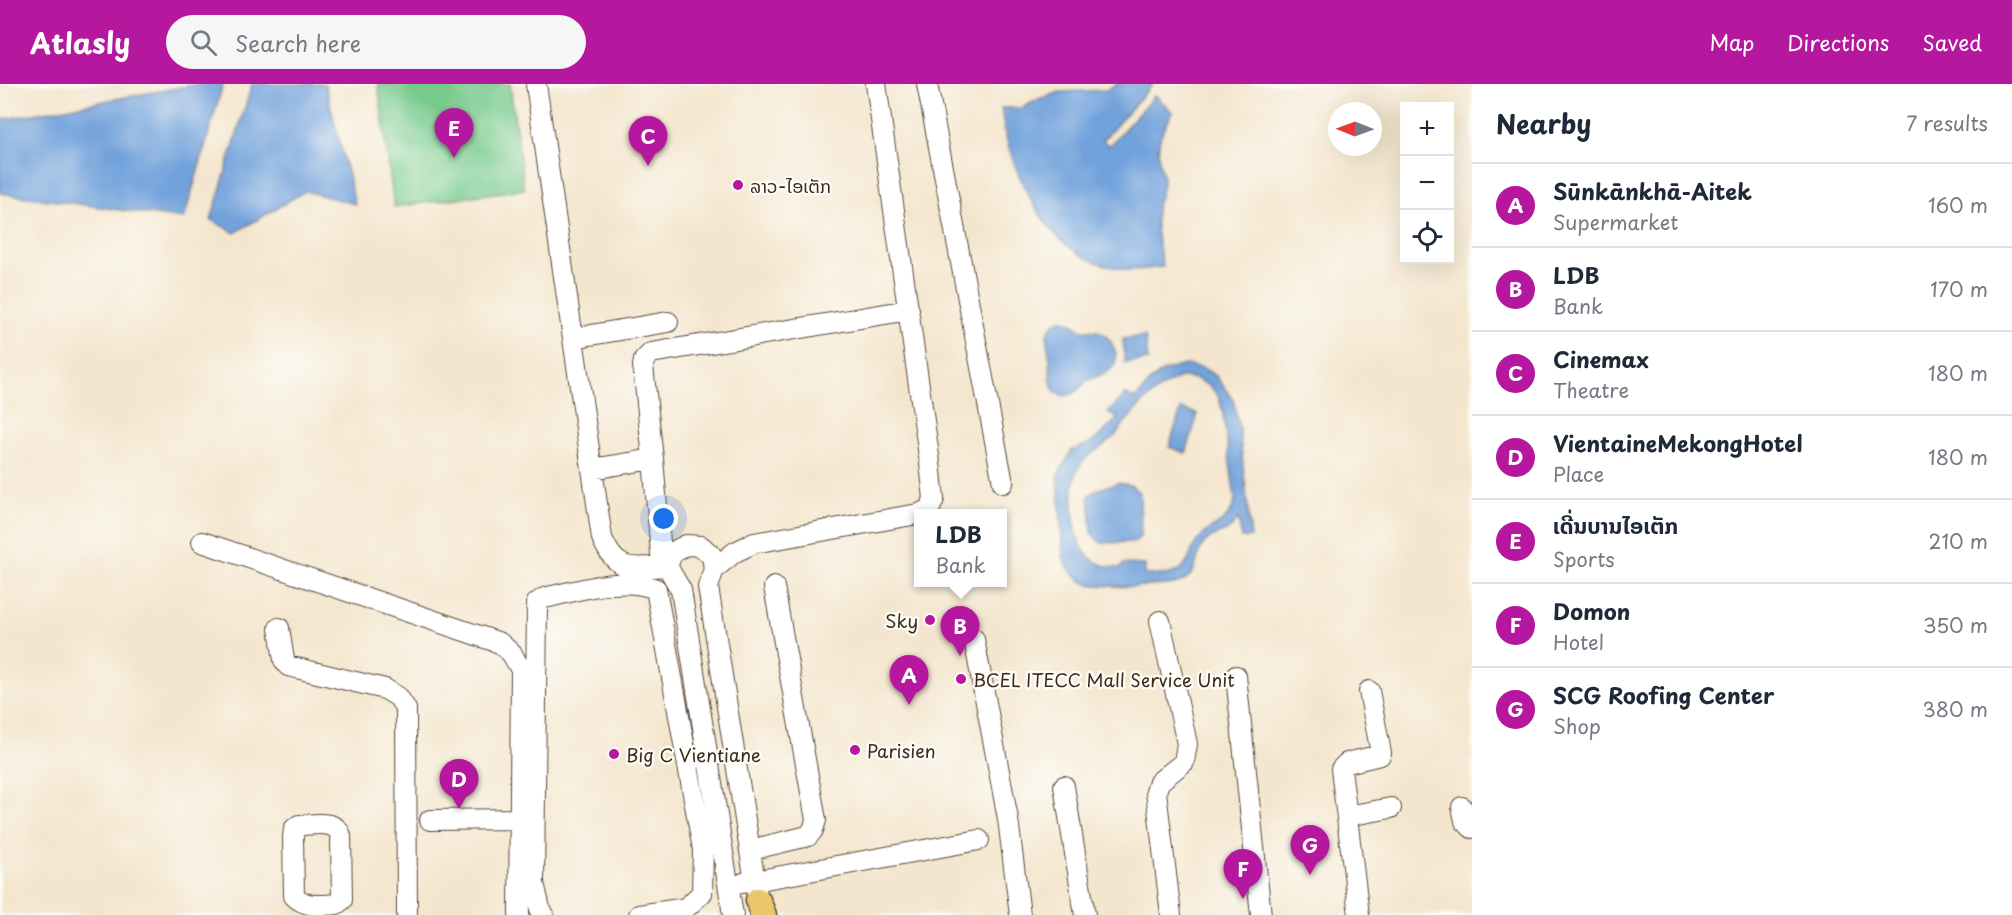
<!DOCTYPE html>
<meta charset="utf-8">
<style>
body{margin:0;font-family:"Playpen Sans","Noto Sans Lao",sans-serif;background:#f6f6f7;color:#1f2937}
.controls{position:absolute;right:18px;top:18px;display:grid;overflow:hidden;border-radius:0px;box-shadow:0 6px 24px #0002}
.controls button{width:54px;height:54px;display:grid;place-items:center;padding:0;border:0;border-bottom:2px solid #e0e1e3;background:#fff;color:#1f2937;font:30px sans-serif}
.compass{position:absolute;left:1328px;top:18px;width:54px;height:54px;border-radius:50%;background:#fff;box-shadow:0 6px 24px #0002;rotate:271deg}
.you{position:absolute;left:664px;top:435px;width:21px;height:21px;margin:-15px;border:4px solid #fff;border-radius:50%;background:#1a73e8;box-shadow:0 0 0 9px #1a73e833}
.badge{display:grid;place-items:center;width:39px;height:39px;border-radius:50%;background:#b5179e;color:#fff;font-size:20px;font-weight:700}
.pin{position:absolute;translate:-50% -50px;filter:drop-shadow(0 2px 3px #0008)}
.pin::after{content:'';position:absolute;top:32px;width:21px;height:18px;background:inherit;clip-path:polygon(0 0,100% 0,50% 100%)}
.popup{position:absolute;left:914px;top:425px;width:93px;height:78px;box-sizing:border-box;display:grid;place-content:center;border-radius:0px;background:#fff;filter:drop-shadow(0 2px 4px #0005);font-size:20px;white-space:nowrap;color:#747a83}
.popup b{font-size:22px;color:#1f2937}
.popup::after{content:'';position:absolute;left:50%;top:100%;margin-left:-12px;border:12px solid transparent;border-top-color:#fff}
.list{margin:0;padding:0;list-style:none}
h2{display:flex;justify-content:space-between;align-items:center;height:78px;margin:0;padding:0 24px;font-size:26px}
h2 small{font-size:20px;font-weight:400;color:#747a83}
.list li{display:grid;grid-template-columns:39px 1fr auto;gap:18px;align-items:center;box-sizing:border-box;height:84px;padding:0 24px;border-top:2px solid #e0e1e3}
.list b{display:block;font-size:22px;white-space:nowrap}
.list p{margin:0;font-size:20px;white-space:nowrap;color:#747a83}
.list em{font-size:20px;font-style:normal;color:#747a83}
.icon{flex:none;width:33px;height:33px;fill:none;stroke:currentColor;stroke-width:2;stroke-linecap:round;stroke-linejoin:round}
.map{position:relative;flex:none;width:1472px;height:831px;overflow:hidden}
header{display:flex;align-items:center;gap:36px;box-sizing:border-box;height:84px;padding:0 30px;background:#b5179e;color:#fff}
header strong{font-size:28px}
nav{display:flex;gap:33px;margin-inline-start:auto;font-size:21px}
.search{width:420px;height:54px;background:#f6f6f7;display:flex;align-items:center;gap:15px;box-sizing:border-box;padding:0 21px;border-radius:33px;color:#747a83;font-size:22px}
main{display:flex}
aside{flex:1;background:#fff}
.map>svg:first-child{display:block}
.green{fill:#77ca8d;stroke:#597a56;stroke-width:1.5}
.water{fill:#72a2dc;stroke:#56667d;stroke-width:1.5;fill-rule:evenodd}
.lines{fill:none;stroke-linecap:round;stroke-linejoin:round}
.minor-casing{stroke:#574638;stroke-width:22}
.major-casing{stroke:#574638;stroke-width:27}
.minor{stroke:#fff;stroke-width:20}
.major{stroke:#eac769;stroke-width:24}
.poi-dot{fill:#b5179e;stroke:#fdfcf7;stroke-width:2}
.labels{text-anchor:middle;dominant-baseline:central;stroke-width:4.5;stroke-linejoin:round;paint-order:stroke}
.poi-label{font-size:18px;fill:#3b2a1e;stroke:#fdfcf7;text-anchor:start}
</style>
<header>
<strong>Atlasly</strong>
<div class="search"><svg class="icon" aria-label="search" viewBox="0 0 24 24"><circle cx="10" cy="10" r="6"/><path d="M15 15l6 6"/></svg>Search here</div>
<nav><a>Map</a><a>Directions</a><a>Saved</a></nav>
</header>
<main>
<div class="map">
<svg width="1472" height="831" viewBox="0 0 1472 831">
<rect width="100%" height="100%" fill="#fdfcf7"/>
<filter id="ink" filterUnits="userSpaceOnUse"><feTurbulence type="fractalNoise" baseFrequency=".0167" numOctaves="2"/><feDisplacementMap in="SourceGraphic" scale="12" xChannelSelector="R" yChannelSelector="G"/><feConvolveMatrix kernelMatrix="1 2 1 2 8 2 1 2 1" color-interpolation-filters="sRGB"/></filter>
<filter id="wash" filterUnits="userSpaceOnUse"><feTurbulence type="fractalNoise" baseFrequency=".008" numOctaves="4" result="noise"/><feDisplacementMap in="SourceGraphic" scale="24" xChannelSelector="R" yChannelSelector="G"/><feGaussianBlur stdDeviation="1.35" result="paint"/><feColorMatrix in="noise" values="0 0 0 0 0 0 0 0 0 0 0 0 0 0 0 0 0 1.4 0 .05"/><feComposite in="paint" operator="in"/></filter>
<g filter="url(#wash)">
<rect width="100%" height="100%" fill="#f4e6ce"/>
<path class="green" d="M 378,0 L 510,0 L 524,105 L 394,123 Z"/>
<path class="water" d="M 198,0 L 223,0 L 184,135 L 0,109 L 0,36 Z
M 252,0 L 325,0 L 355,120 L 305,107 L 235,149 L 211,136 Z
M 1117,0 L 1153,0 L 1103,56 L 1109,62 L 1155,11 L 1173,28 C 1163,44 1156,57 1159,76 C 1160,83 1163,88 1163,95 C 1164,106 1157,116 1156,127 C 1154,146 1160,165 1163,183 C 1150,184 1134,188 1122,185 C 1106,182 1088,177 1075,167 C 1034,139 1006,73 1001,24 L 1022,24 L 1039,15 L 1059,8 L 1106,6 Z
M 1059,236 C 1074,236 1073,245 1083,246 C 1088,247 1093,246 1097,247 C 1111,251 1122,273 1112,284 C 1105,292 1094,292 1087,297 C 1076,306 1072,317 1056,309 C 1048,298 1051,292 1050,280 C 1050,261 1038,250 1059,236 Z
M 1145,252 L 1148,276 L 1125,279 L 1123,255 Z
M 1186,281 L 1203,284 L 1216,292 L 1233,315 L 1239,343 L 1251,453 L 1242,454 L 1238,435 C 1235,439 1232,443 1229,445 C 1219,451 1208,452 1202,462 C 1195,475 1198,489 1183,497 C 1171,504 1095,504 1083,498 C 1073,492 1067,484 1063,473 L 1058,391 L 1072,366 L 1086,361 L 1095,356 L 1118,334 L 1108,329 L 1126,310 L 1131,314 L 1138,313 C 1153,291 1160,286 1186,281 ZM 1183,293 L 1196,295 L 1210,302 L 1219,313 L 1223,330 L 1235,415 C 1230,441 1212,439 1198,456 C 1189,466 1191,480 1178,487 C 1168,492 1156,491 1145,491 L 1145,481 L 1123,480 L 1121,484 C 1081,483 1075,455 1073,421 C 1073,408 1072,397 1078,385 C 1086,369 1103,364 1115,352 C 1120,346 1124,339 1129,334 C 1144,316 1161,300 1183,293 Z
M 1181,325 L 1198,330 L 1186,369 L 1169,363 Z
M 1117,399 L 1131,401 L 1140,409 L 1141,451 L 1135,458 L 1101,459 L 1092,450 L 1089,412 L 1096,406 Z"/>
</g>
<g filter="url(#ink)">
<g class="lines">
<g class="minor-casing">
<path id="minor" d="M 536,0 L 602,454 C 617,490 632,484 667,482
M 876,0 L 930,379 L 934,415 L 930,424 L 920,430
M 927,0 L 1003,399
M 573,254 L 668,238
M 653,375 L 662,482
M 592,385 L 653,375 L 643,282 L 644,276 L 651,269 L 909,226
M 202,458 L 500,559 L 512,570 L 521,586 L 519,831
M 667,482 L 681,506 L 733,831
M 667,482 L 673,468 L 686,461 L 701,462 L 712,472 L 714,485
M 1160,537 L 1187,660 L 1184,678 L 1159,698 L 1156,708 L 1171,831
M 279,544 L 284,576 L 288,582 L 385,605 L 398,613 L 406,625 L 407,831
M 974,555 L 1008,735 L 1020,831
M 1236,592 L 1261,831
M 1064,702 L 1085,831
M 1462,723 L 1465,737 L 1472,744
M 1347,732 L 1391,724
M 430,736 L 520,735
M 299,741 C 314,741 336,735 341,752 L 342,816 L 337,820 C 321,821 306,824 294,812 L 293,753 L 294,745 Z
M 750,766 L 808,752 L 813,746 L 816,736 L 774,503
M 743,799 L 979,756
M 760,830 L 708,503 L 714,485 L 735,468 L 754,459 L 918,430
M 544,831 L 541,829 L 534,799 L 537,519 L 544,514 C 578,507 623,491 656,505 L 703,765 L 702,809 L 686,824 L 639,831
M 1359,831 L 1341,685 L 1347,679 L 1380,671 L 1381,669 L 1369,607"/>
</g>
<g class="major-casing">
<path id="major" d="M 758,816 L 764,831"/>
</g>
<use href="#minor" class="minor"/>
<use href="#major" class="major"/>
</g>
</g>
<g class="poi-dot">
<circle cx="738" cy="101" r="6"/>
<circle cx="930" cy="536" r="6"/>
<circle cx="961" cy="595" r="6"/>
<circle cx="855" cy="666" r="6"/>
<circle cx="614" cy="670" r="6"/>
</g>
<g class="labels">
<g class="poi-label">
<text x="750" y="101">ລາວ-ໄອເຕັກ</text>
<text x="918" y="536" text-anchor="end">Sky</text>
<text x="973" y="595">BCEL ITECC Mall Service Unit</text>
<text x="867" y="666">Parisien</text>
<text x="626" y="670">Big C Vientiane</text>
</g>
</g>
</svg>
<div class="controls">
<button>+</button>
<button>−</button>
<button><svg class="icon" aria-label="locate" viewBox="0 0 24 24"><circle cx="12" cy="12" r="6"/><path d="M12 2v4M12 18v4M2 12h4M18 12h4"/></svg></button>
</div>
<svg class="compass" viewBox="-18 -18 36 36"><path d="M0-13l5 13h-10z" fill="#e53935"/><path d="M0 13l5-13h-10z" fill="#747a83"/></svg>
<div class="you"></div>
<div class="pin badge" style="left:909px;top:621px">A</div>
<div class="pin badge" style="left:960px;top:572px">B</div>
<div class="popup"><b>LDB</b>Bank</div>
<div class="pin badge" style="left:648px;top:82px">C</div>
<div class="pin badge" style="left:459px;top:725px">D</div>
<div class="pin badge" style="left:454px;top:74px">E</div>
<div class="pin badge" style="left:1243px;top:815px">F</div>
<div class="pin badge" style="left:1310px;top:791px">G</div>
</div>
<aside>
<h2>Nearby<small>7 results</small></h2>
<ul class="list">
<li><span class="badge">A</span><div><b>Sūnkānkhā-Aitek</b><p>Supermarket</p></div><em>160 m</em></li>
<li><span class="badge">B</span><div><b>LDB</b><p>Bank</p></div><em>170 m</em></li>
<li><span class="badge">C</span><div><b>Cinemax</b><p>Theatre</p></div><em>180 m</em></li>
<li><span class="badge">D</span><div><b>VientaineMekongHotel</b><p>Place</p></div><em>180 m</em></li>
<li><span class="badge">E</span><div><b>ເດີ່ນບານໄອເຕັກ</b><p>Sports</p></div><em>210 m</em></li>
<li><span class="badge">F</span><div><b>Domon</b><p>Hotel</p></div><em>350 m</em></li>
<li><span class="badge">G</span><div><b>SCG Roofing Center</b><p>Shop</p></div><em>380 m</em></li>
</ul>
</aside>
</main>
